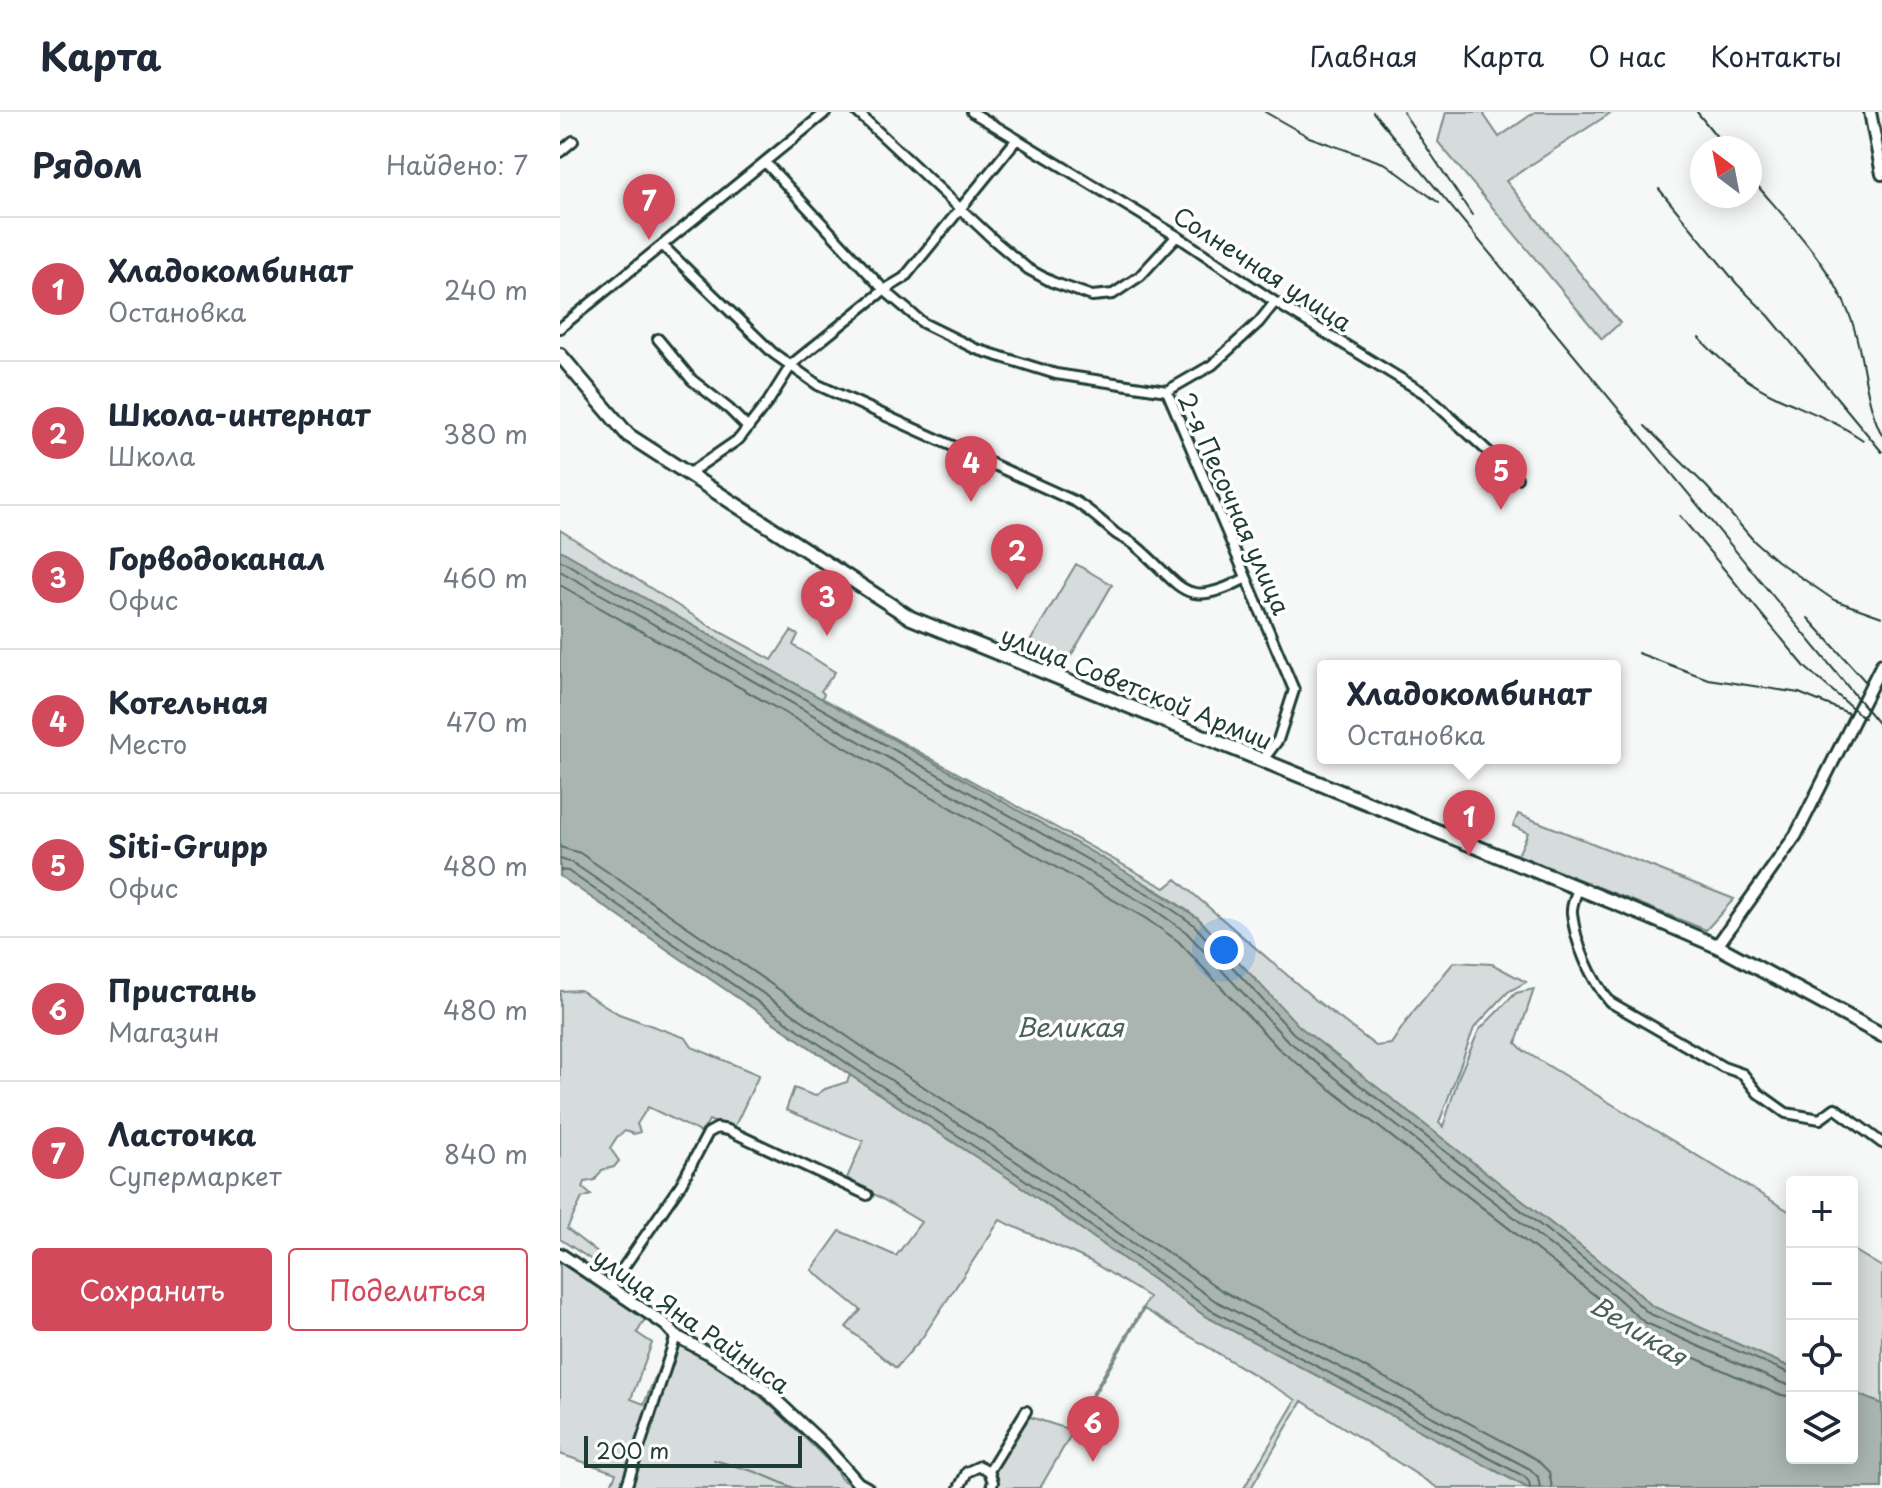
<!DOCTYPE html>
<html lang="ru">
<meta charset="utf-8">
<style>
body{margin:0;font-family:"Playpen Sans",sans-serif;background:#f2f2f3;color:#1f2937}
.controls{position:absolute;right:24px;bottom:24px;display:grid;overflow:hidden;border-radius:8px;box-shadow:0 4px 20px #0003}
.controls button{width:72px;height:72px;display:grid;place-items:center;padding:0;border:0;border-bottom:2px solid #e0e1e3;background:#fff;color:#1f2937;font:40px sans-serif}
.compass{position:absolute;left:1130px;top:24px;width:72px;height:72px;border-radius:50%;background:#fff;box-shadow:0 4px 20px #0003;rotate:328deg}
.scale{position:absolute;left:24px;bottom:20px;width:218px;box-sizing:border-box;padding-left:8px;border:4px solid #1f3d34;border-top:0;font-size:22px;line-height:28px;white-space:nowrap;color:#1f3d34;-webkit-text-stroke:6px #fff;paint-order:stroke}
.you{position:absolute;left:664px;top:838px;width:28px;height:28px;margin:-20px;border:6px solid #fff;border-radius:50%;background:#1a73e8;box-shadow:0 0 0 12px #1a73e833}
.badge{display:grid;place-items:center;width:52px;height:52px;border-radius:50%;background:#d1495b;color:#fff;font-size:26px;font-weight:700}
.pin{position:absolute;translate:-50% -66px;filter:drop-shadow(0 2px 4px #0008)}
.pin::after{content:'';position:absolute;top:42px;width:28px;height:24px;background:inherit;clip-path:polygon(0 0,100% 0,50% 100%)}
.popup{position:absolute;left:757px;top:548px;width:304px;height:104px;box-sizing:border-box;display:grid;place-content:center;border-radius:8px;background:#fff;filter:drop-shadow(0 2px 6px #0005);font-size:26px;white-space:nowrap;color:#747a83}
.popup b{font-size:30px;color:#1f2937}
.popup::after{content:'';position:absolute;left:50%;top:100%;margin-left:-16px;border:16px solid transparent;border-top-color:#fff}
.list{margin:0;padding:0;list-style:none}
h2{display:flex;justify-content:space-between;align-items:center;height:104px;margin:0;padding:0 32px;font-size:34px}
h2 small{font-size:26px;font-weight:400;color:#747a83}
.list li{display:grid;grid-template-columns:52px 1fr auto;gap:24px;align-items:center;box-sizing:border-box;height:144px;padding:0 32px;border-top:2px solid #e0e1e3}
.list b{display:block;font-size:30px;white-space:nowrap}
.list p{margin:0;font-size:26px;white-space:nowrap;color:#747a83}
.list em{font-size:26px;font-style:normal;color:#747a83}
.actions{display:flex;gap:16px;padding:24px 32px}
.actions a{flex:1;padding:18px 0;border:2px solid #d1495b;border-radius:8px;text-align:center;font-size:28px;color:#d1495b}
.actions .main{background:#d1495b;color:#fff}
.icon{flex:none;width:44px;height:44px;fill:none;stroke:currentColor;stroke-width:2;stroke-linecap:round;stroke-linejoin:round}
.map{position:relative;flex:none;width:1322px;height:1376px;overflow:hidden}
header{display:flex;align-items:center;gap:48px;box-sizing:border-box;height:112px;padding:0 40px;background:#fff;border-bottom:2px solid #e0e1e3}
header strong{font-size:38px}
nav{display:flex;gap:44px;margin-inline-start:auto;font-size:28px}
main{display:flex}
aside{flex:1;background:#fff}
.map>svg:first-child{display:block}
.green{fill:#d6dcdb;stroke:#7a8c88;stroke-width:2}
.water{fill:#aab5b1;stroke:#72857f;stroke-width:2}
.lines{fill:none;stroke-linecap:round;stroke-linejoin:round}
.shore{stroke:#576d66;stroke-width:2}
.stream{stroke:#72857f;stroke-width:2}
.minor-casing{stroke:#1f3d34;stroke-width:14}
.tertiary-casing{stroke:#1f3d34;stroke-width:16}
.primary-casing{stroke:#1f3d34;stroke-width:18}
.minor{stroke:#fff;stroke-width:8}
.tertiary{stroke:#fff;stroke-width:10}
.primary{stroke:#fff;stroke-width:12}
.rail{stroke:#1f3d34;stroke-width:2}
.labels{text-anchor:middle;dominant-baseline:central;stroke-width:7;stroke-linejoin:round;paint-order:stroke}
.street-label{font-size:24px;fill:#1f3d34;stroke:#fff}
.water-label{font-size:26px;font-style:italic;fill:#49615a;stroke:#fff}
</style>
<header>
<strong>Карта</strong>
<nav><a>Главная</a><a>Карта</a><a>О нас</a><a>Контакты</a></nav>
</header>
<main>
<aside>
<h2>Рядом<small>Найдено: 7</small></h2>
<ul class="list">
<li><span class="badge">1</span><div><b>Хладокомбинат</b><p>Остановка</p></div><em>240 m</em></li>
<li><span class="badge">2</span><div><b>Школа-интернат</b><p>Школа</p></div><em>380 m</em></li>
<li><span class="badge">3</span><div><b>Горводоканал</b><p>Офис</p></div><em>460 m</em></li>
<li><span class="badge">4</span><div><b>Котельная</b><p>Место</p></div><em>470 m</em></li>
<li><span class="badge">5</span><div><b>Siti-Grupp</b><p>Офис</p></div><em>480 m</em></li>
<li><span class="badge">6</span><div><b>Пристань</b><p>Магазин</p></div><em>480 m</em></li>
<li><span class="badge">7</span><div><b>Ласточка</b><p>Супермаркет</p></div><em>840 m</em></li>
</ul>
<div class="actions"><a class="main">Сохранить</a><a>Поделиться</a></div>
</aside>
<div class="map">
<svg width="1322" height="1376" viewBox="0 0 1322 1376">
<rect width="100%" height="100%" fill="#f6f7f7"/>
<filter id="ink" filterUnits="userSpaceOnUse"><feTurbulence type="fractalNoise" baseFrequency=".0125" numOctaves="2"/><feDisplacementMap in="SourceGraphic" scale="16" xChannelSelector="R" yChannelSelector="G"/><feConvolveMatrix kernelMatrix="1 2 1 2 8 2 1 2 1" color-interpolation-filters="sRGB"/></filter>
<g filter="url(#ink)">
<path class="green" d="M 886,0 L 926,0 L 924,3 L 939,25 L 975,0 L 1052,0 L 946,69 L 1060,211 L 1042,227 L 878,30 Z
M 0,418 L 151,515 L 212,548 L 231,519 L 238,523 L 233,533 L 275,560 L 261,579 L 264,582 L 262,586 L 605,776 L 616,767 L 757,889 L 816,934 L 831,932 L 852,901 L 894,850 L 932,852 L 966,870 L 948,880 L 914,916 L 879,1011 L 883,1015 L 899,964 L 919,918 L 956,881 L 974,877 L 956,931 L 964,939 L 1232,1101 L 1232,1256 L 1092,1194 L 1066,1170 L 738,914 L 638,806 L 602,781 L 0,438 Z
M 516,452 L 552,473 L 508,549 L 471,528 Z
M 958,702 L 1174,787 L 1146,818 L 958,743 L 968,721 L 953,714 Z
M 20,878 L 59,902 L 126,926 L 132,935 L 199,963 L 173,1018 L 149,1008 L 142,1021 L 88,995 L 77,1012 L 80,1020 L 74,1022 L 65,1019 L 57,1025 L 50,1036 L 59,1049 L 54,1055 L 42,1058 L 35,1068 L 25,1070 L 23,1076 L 31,1083 L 22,1086 L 7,1117 L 40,1143 L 38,1152 L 0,1127 L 0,879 Z
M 290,963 L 453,1069 L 645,1204 L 968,1376 L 878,1376 L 742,1289 L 691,1376 L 684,1376 L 736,1288 L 584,1197 L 480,1376 L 433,1376 L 435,1359 L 467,1304 L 511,1318 L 589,1185 L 530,1149 L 440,1108 L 362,1226 L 336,1256 L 286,1215 L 301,1198 L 252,1158 L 280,1119 L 336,1144 L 361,1110 L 287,1066 L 303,1029 L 226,998 L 234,976 L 255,984 L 265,977 L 287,970 Z
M 1292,1137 L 1322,1155 L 1322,1292 L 1292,1280 Z
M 0,1151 L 85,1207 L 77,1221 L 92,1231 L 71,1287 L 84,1292 L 106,1239 L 108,1227 C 175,1254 224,1305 274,1355 L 281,1367 L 295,1376 L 50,1376 L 56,1361 L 0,1342 Z"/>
<path class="water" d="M 0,438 L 565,759 L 638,806 L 739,914 L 1066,1170 L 1092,1194 L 1232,1256 L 1232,1346 L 1292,1346 L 1292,1280 L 1322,1292 L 1322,1376 L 968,1376 L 645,1204 L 453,1069 L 290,963 L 0,764 Z"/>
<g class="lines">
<path class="shore" d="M 0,448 L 597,787 L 633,812 L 733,921 L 1061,1176 L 1088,1201 L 1232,1262
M 0,459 L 592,796 L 626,820 L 727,928 L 1054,1183 L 1084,1210 L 1222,1271 L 1232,1273
M 0,473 L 585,806 L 618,829 L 719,937 L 1046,1192 L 1078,1221 L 1217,1282 L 1232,1285
M 0,735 L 20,741 L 307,938 L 470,1044 L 661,1178 L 976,1347 L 989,1360 L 992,1376
M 0,747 L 13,751 L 300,948 L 463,1054 L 654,1188 L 970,1357 L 978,1365 L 980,1376
M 0,758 L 8,759 L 294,956 L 458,1063 L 649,1197 L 965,1365 L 969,1370 L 970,1376"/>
<path class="stream" d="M 154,1348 L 196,1360 L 234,1376"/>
<g class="minor-casing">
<path id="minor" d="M 297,0 L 436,130 L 468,157 L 492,170 L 532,184 L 553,182 L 580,164 L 617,124
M 412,0 L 617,124 L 715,190 L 864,281 L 957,366
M 0,40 L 13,29
M 205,50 L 324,178 L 363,211 L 416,237 L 496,262 L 607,279
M 103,134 L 213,241 L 258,273 L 516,390 C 532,400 541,409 555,421 C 561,426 570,428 576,434 C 621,471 622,501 686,466
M 0,216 L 266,0
M 98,227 L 132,268 L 169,297 L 188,316
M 607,279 L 734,578 L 718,628 L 702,649
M 607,279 L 652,253 L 699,210 L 715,190
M 128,362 L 179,327 L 208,290 L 232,252 L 324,178 L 344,166 L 457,27
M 1018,776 C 1016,784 1011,793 1012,801 C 1015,831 1031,868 1050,890 L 1163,955 L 1183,962 L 1198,981 L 1226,1001 L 1260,1007 L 1275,996 L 1322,1031
M 50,1175 L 121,1072 L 148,1021 L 157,1016 L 168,1018 L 307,1083
M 429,1359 L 466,1299
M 66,1376 L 116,1224
M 399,1376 L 407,1360 L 420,1354 L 429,1359 L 433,1370 L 431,1376"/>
</g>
<g class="tertiary-casing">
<path id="tertiary" d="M 1310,0 L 1322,62
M 1157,834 L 1236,723 L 1322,552
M 0,1142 L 106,1213 L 116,1224 L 150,1242 L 204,1277 L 265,1334 L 298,1371 L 307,1376"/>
</g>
<g class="primary-casing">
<path id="primary" d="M 0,243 L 68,323 L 351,506 L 1087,804 L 1157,834 L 1322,923"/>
</g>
<use href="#minor" class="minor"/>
<use href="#tertiary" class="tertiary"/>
<use href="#primary" class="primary"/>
<path class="rail" d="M 705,0 L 749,25 L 826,52 L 879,91
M 813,0 L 1322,616
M 843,0 L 912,103
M 1137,0 L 1166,36
M 1190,65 C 1226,108 1270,151 1290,204 C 1305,242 1303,286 1322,323
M 1099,77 L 1177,172 L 1209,204 L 1322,340
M 1139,226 C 1162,250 1188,272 1219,286 C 1248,299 1276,309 1303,328
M 1085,314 L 1147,375 L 1195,430 L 1217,449 L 1274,488 L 1322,505
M 1120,404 L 1246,556 L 1304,606
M 1248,506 L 1305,569
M 1078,541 L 1148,567 L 1239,581 L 1288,601"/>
</g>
</g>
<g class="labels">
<g class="street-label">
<text transform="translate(703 156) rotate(33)">Солнечная улица</text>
<text transform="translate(675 391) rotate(66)">2-я Песочная улица</text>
<text transform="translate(577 575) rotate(22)">улица Советской Армии</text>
<text transform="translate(132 1208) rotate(35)">улица Яна Райниса</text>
</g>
<g class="water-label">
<text x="510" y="914">Великая</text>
<text transform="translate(1079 1218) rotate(32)">Великая</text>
</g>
</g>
</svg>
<div class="controls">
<button>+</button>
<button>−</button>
<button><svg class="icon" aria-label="locate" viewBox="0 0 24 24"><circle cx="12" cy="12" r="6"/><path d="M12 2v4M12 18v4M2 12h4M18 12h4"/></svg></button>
<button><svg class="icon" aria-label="layers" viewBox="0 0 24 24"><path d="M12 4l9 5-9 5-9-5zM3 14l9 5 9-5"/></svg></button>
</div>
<svg class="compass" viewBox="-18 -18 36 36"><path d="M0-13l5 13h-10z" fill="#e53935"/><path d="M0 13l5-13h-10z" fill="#747a83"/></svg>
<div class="scale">200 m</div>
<div class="you"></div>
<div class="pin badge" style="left:909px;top:744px">1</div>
<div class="popup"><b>Хладокомбинат</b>Остановка</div>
<div class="pin badge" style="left:457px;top:478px">2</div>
<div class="pin badge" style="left:267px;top:524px">3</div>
<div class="pin badge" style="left:411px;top:390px">4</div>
<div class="pin badge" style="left:941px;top:398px">5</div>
<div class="pin badge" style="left:533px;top:1350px">6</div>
<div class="pin badge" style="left:89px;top:128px">7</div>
</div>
</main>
